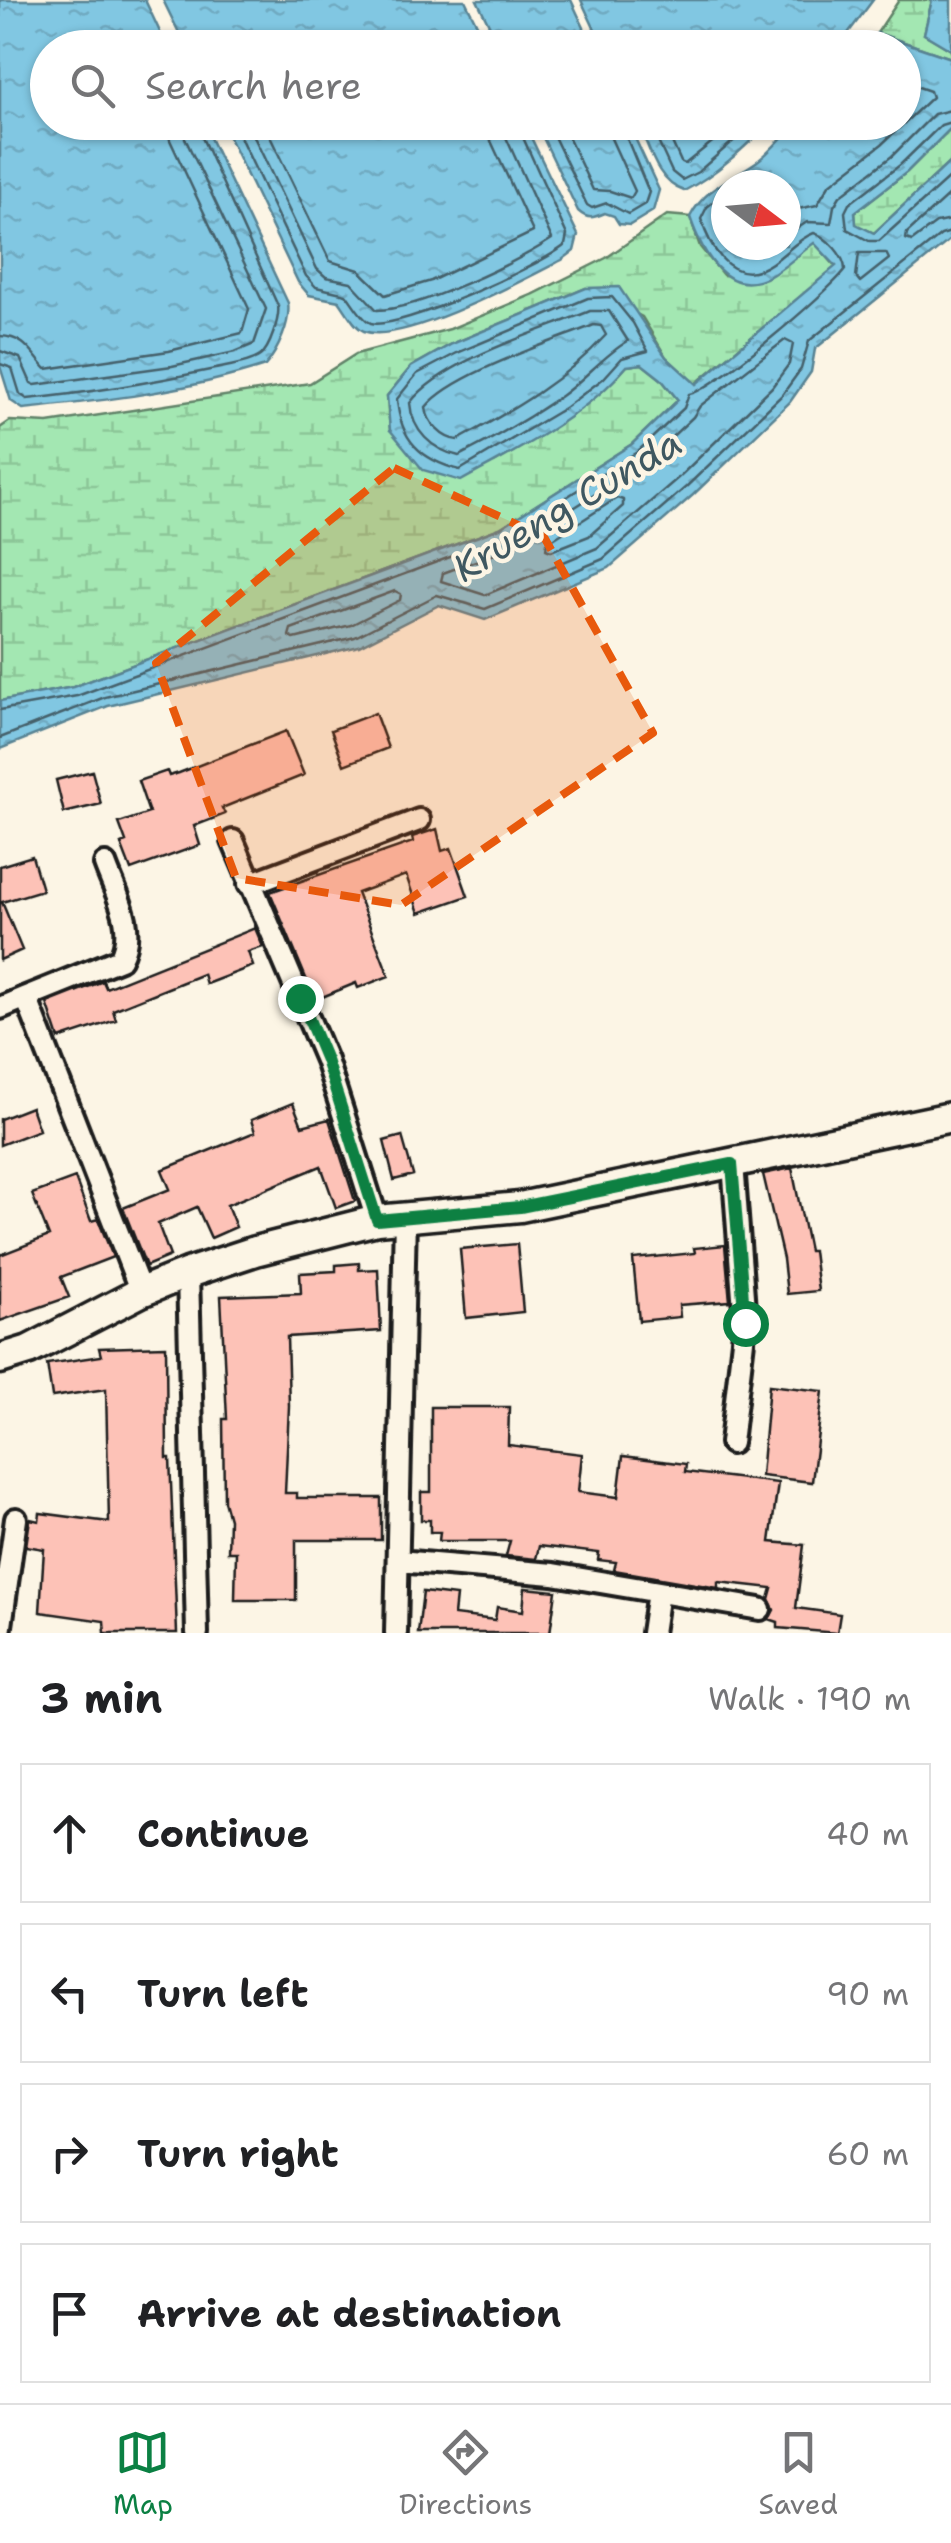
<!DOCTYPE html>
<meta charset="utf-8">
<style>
body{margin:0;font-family:"Shantell Sans",sans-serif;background:#f6f6f6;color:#202124}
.compass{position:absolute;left:711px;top:170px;width:90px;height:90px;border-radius:50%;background:#fff;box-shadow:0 2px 8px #0004;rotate:106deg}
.stop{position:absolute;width:30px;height:30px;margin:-22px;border:8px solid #0b8043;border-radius:50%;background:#fff}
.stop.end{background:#0b8043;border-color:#fff;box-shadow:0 2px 10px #0008}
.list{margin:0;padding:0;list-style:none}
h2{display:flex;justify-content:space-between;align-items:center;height:130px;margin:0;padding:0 40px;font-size:42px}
h2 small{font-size:32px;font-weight:400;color:#757577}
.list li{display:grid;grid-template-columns:65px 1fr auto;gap:30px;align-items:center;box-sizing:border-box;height:140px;margin:0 20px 20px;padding:0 20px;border:2px solid #e0e0e0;border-radius:0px}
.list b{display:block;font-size:38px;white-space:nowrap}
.list em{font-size:32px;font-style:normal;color:#757577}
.icon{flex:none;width:55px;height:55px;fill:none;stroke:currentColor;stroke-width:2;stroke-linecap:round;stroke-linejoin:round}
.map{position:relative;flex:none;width:951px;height:1633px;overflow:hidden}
.search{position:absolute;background:#fff;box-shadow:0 2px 8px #0004;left:30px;right:30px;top:30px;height:110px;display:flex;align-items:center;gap:25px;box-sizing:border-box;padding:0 35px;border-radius:55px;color:#757577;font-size:38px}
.sheet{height:770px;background:#fff}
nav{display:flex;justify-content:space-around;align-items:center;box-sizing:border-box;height:140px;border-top:2px solid #e0e0e0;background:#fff;font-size:28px;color:#757577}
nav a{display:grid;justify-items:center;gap:5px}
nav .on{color:#0b8043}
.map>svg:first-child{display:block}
.wetland{fill:url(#wetland-marsh);stroke:#608267;stroke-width:2.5}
.water{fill:url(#water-ripples);stroke:#598393;stroke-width:2.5;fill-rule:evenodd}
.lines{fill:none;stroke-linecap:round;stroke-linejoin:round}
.shore{stroke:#44606b;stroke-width:2.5}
.building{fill:#fdc2b7;stroke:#1c1c1c;stroke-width:2.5}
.street-casing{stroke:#1c1c1c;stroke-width:28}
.secondary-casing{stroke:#1c1c1c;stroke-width:35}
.street{stroke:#fcf5e5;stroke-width:20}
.secondary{stroke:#fcf5e5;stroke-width:28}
.route{stroke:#0b8043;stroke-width:12}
.marked{fill:#e8590c;fill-opacity:0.2;stroke:#e8590c;stroke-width:8;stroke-dasharray:20 12;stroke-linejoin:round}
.labels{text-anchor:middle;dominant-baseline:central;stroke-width:9;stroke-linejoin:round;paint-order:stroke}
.water-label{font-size:38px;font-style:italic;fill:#3f5861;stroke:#fcf5e5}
</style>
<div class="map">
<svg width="951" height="1633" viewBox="0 0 951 1633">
<defs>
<pattern id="wetland-marsh" width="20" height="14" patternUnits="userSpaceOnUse" patternTransform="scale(2.5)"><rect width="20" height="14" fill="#a3e7b2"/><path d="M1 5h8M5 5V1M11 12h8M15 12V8" fill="none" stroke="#8cc698"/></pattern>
<pattern id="water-ripples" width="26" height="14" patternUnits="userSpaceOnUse" patternTransform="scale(2.5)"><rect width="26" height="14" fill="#81c7e2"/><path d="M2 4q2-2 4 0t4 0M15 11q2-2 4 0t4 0" fill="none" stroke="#6faac1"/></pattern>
</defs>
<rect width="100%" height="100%" fill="#fcf5e5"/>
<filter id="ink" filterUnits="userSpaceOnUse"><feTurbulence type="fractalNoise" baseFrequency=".01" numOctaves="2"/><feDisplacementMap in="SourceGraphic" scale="20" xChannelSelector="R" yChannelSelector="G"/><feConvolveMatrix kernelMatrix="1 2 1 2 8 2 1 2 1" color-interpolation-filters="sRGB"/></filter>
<g filter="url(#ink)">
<path class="wetland" d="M 899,0 L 932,0 L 924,34 L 951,50 L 951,58 L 877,33 Z
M 951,128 L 951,161 L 874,233 L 856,225 L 855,212 L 907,172 Z
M 667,215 L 690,217 L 700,247 L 723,275 L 766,278 L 814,242 L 836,267 L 695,384 L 666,357 L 642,317 L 586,288 L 452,344 L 411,367 L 387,396 L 390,430 L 494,463 C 541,435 591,409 627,366 L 642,364 L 661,379 L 678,400 L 632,444 L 500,528 L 73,687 L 0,701 L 0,428 L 10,421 L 48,423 L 310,383 L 356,354 L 450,329 L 534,294 L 606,258 Z"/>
<path class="water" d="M 0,0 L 145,0 L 167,47 L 48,48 L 48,122 L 203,123 L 288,303 C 291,322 278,351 265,366 C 188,391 103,401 23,409 L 11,401 L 0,366 Z
M 163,0 L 465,0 L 488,47 L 186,47 Z
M 477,0 L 571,0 L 593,47 L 500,47 Z
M 581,0 L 873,0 L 837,48 L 603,47 Z
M 932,0 L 951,0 L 951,50 L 924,34 Z
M 877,33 L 951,58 L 951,128 L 907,172 L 855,212 L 856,224 L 874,233 L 951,161 L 951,239 L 815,349 L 811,372 L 790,402 L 693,495 L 609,568 L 485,620 L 439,605 L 359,646 L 108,706 L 0,749 L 0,701 L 73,687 L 500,528 L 632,444 L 678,400 L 661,379 L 642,364 L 627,366 C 584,417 519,449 461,481 L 423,470 L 390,430 L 387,396 L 411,367 L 452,344 L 586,288 L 619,287 L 666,357 L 696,384 L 836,266 L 814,243 C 799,254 784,269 768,277 C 726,299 701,250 690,217 C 705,188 730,180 756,162 C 771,152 783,135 796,123 L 904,122 L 904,48 L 864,47 ZM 726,185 L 786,185 L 786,245 L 726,245 Z
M 222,123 L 524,123 L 578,235 L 574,251 L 562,260 C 525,279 401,346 364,331 C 354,327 346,310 339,301 L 309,295 L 298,282 Z
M 536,123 L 628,123 L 659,190 L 653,211 L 630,225 L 619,224 L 614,216 L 605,213 C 593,218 588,220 578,211 Z
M 638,123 L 769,123 C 743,149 717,174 684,191 C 657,183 649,146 638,123 Z"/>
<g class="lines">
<path class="shore" d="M 233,122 L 306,276 L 316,287 L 346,294 C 352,301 362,320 371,323 C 398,331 542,265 565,245 L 567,235 L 516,122
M 247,122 L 317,269 L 326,277 L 351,282 L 377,310 C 418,310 517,262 552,239 L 505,135 L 503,122
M 263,122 L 330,261 L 359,270 L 385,295 L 431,281 L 533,232 L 491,141 L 488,122
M 547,122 L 587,205 L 592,208 L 607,203 L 628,214 L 645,204 L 649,192 L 620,122
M 561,122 L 593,190 L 610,191 L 631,198 L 635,191 L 609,134 L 607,122
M 649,122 L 672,172 L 682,180 L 698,172 L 755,122
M 663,122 L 681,162 L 685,164 L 737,122
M 951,122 L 941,125 L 900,165 L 849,204 L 845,212 L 847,229 L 869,241 L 879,241 L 951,176
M 951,193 L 907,233 L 906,239 L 912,241 L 936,223 L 951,220
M 786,217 L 798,209 L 817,205 L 829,185 L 882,144 L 932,97 L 930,91 L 904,82
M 786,236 L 807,222 L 831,223 L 834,206 L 840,196 L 892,156 L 934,114 L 951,110
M 859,253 L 886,253 L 889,259 L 860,282 L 856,277 Z
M 612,297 L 633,323 L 648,351 L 622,358 L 604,378 L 566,407 L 460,470 C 421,460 400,440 397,399 L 417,374 L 457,353 L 588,298 Z
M 590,311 L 609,311 L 628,341 C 604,355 585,379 561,396 C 529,418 493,439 459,456 C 432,450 412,431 410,403 C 443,360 539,332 590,311 Z
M 594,325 L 601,326 L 606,335 C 565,380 512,411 458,440 C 443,439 427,423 426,407 C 452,374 552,342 594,325 Z
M 0,336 C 26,337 31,353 46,369 L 169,351 L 242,333 L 249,309 L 170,140 L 167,122
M 785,340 L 793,344 L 789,364 L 772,387 L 678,478 L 597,548 L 485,595 L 441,581 L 443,573 L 511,548 L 644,463 L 693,417 L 700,406 Z
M 0,351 L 20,358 L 31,383 L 35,385 L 172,366 L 235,352 L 254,344 L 266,309 L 184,136 L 182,122
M 0,364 L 12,368 L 20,394 L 27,399 C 90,393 153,382 215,369 C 228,366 248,364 260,356 C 270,349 280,317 278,306 L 195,122
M 617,498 L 623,500 L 623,506 L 589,536 L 551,551 L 546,549 L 547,543 Z
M 395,591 L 401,594 L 400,600 L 351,625 L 294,639 L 289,636 L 291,629 Z
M 0,710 L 77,696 L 504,537 L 637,452 L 684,408 L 689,394 C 712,391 828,293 845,270 C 845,256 827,237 814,233 C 794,240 780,262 761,269 C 728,282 709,244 701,219 L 707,207 L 726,191
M 0,738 L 105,697 L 355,637 L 437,595 L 485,609 L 603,559 L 686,487 L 782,395 L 801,369 L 809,341 L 941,235 L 951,232"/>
</g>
<path class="building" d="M 375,713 L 388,748 L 344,765 L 331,730 Z
M 286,731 L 304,775 L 222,808 L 225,814 L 194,826 L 200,845 L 131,870 L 121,844 L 126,842 L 119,823 L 149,813 L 138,781 L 167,771 L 169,776 L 179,773 Z
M 92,771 L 101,804 L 64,813 L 56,780 Z
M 437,829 L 442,851 L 451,848 L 468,896 L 419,913 L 406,875 L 357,893 L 389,976 L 358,988 L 356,983 L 315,1000 L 270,892 L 413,842 L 412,837 Z
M 32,856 L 42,890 L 2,902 L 22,950 L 0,960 L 0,866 Z
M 255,928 L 263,947 L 248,952 L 253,966 L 206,984 L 203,974 L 113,1010 L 116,1020 L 59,1039 L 47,1003 L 103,981 L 106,988 Z
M 293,1103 L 302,1126 L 329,1119 L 355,1201 L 336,1208 L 321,1166 L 227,1205 L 236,1227 L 211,1238 L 197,1207 L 158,1224 L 170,1256 L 146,1266 L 123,1208 L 170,1189 L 162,1170 L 255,1132 L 251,1120 Z
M 31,1107 L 39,1130 L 0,1145 L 0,1119 Z
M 402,1136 L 413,1175 L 394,1180 L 384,1141 Z
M 792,1168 L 809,1251 L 813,1251 L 818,1291 L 787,1294 L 783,1259 L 763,1174 Z
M 75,1178 L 91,1221 L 98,1219 L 113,1257 L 61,1277 L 69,1297 L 0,1321 L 0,1255 L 49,1236 L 32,1194 Z
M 517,1244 L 523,1312 L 466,1318 L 460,1249 Z
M 725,1245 L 730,1301 L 679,1305 L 680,1317 L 639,1321 L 633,1259 L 695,1253 L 694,1248 Z
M 359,1263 L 359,1270 L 378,1269 L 381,1331 L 287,1337 L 289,1406 L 285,1493 L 297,1493 L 297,1498 L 381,1498 L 381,1540 L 296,1540 L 296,1600 L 235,1600 L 236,1552 L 228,1552 L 229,1519 L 224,1501 L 223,1419 L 227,1419 L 221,1296 L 301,1293 L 300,1273 L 336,1271 L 336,1265 Z
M 166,1346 L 167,1458 L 170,1458 L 177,1633 L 105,1633 L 104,1621 L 40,1612 L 44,1549 L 26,1546 L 30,1519 L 39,1521 L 40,1513 L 109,1522 L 106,1389 L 52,1397 L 47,1364 L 101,1356 L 99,1348 Z
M 769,1385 L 823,1391 L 812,1482 L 761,1476 Z
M 431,1407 L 509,1407 L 508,1445 L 582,1454 L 578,1492 L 618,1497 L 623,1456 L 686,1464 L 685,1472 L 778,1483 L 770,1542 L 804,1545 L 796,1608 L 840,1614 L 837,1633 L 778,1628 L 778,1622 L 769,1619 L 774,1610 L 769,1599 L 772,1588 L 718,1582 L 718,1588 L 614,1570 L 616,1562 L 598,1560 L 599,1553 L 539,1546 L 536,1559 L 506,1556 L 510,1541 L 439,1541 L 440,1532 L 430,1532 L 430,1520 L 421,1520 L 421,1492 L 431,1492 Z
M 525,1588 L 556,1591 L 550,1633 L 418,1633 L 423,1592 L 456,1596 L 454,1615 L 495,1620 L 497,1607 L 523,1611 Z"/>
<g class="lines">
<g class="street-casing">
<path id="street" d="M 233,841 L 326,1060 L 377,1220
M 105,864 C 116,895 137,927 120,959 L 26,997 L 141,1292
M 249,884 L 419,820
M 0,1008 L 26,997
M 188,1273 L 197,1633
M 731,1443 L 745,1323 L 733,1163
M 398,1561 L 553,1574 L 760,1609
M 0,1633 L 16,1519
M 396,1633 L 405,1216
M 652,1633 L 658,1592"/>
</g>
<g class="secondary-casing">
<path id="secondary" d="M 0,1359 L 29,1350 L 141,1292 L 188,1273 L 255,1251 L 377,1220 L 520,1207 L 951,1117"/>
</g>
<use href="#street" class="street"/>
<use href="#secondary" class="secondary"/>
</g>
</g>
<g class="lines" filter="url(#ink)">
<path class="route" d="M 300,998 L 326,1060 L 377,1220 L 520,1207 L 732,1164 L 745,1323"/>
</g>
<path class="marked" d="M 394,468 L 544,537 L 653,733 L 401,905 L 236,878 L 156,663 Z"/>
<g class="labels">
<g class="water-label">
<text transform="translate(567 505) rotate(-31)">Krueng Cunda</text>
</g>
</g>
</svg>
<svg class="compass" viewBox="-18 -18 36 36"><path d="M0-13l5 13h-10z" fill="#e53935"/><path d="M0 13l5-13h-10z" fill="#757577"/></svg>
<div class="stop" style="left:745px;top:1323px"></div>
<div class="stop end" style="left:300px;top:998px"></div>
<div class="search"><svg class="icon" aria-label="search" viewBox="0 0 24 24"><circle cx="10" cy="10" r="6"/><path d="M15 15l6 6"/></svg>Search here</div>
</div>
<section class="sheet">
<h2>3 min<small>Walk · 190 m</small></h2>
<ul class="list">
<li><svg class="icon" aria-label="ahead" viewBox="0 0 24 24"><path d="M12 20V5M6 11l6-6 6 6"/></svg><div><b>Continue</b></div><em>40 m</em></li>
<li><svg class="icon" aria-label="left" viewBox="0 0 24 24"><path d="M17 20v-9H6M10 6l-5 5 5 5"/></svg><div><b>Turn left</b></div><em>90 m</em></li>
<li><svg class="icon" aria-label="right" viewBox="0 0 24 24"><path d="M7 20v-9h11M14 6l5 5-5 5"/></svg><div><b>Turn right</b></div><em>60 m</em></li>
<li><svg class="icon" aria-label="arrive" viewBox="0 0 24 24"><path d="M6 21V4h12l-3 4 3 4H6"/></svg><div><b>Arrive at destination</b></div></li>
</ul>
</section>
<nav>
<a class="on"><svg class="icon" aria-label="map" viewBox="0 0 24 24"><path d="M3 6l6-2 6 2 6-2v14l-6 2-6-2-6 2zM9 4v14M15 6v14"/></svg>Map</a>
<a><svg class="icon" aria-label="directions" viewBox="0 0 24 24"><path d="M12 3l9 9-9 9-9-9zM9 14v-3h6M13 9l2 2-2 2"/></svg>Directions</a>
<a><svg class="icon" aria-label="saved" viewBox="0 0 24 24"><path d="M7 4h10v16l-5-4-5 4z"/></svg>Saved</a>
</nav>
